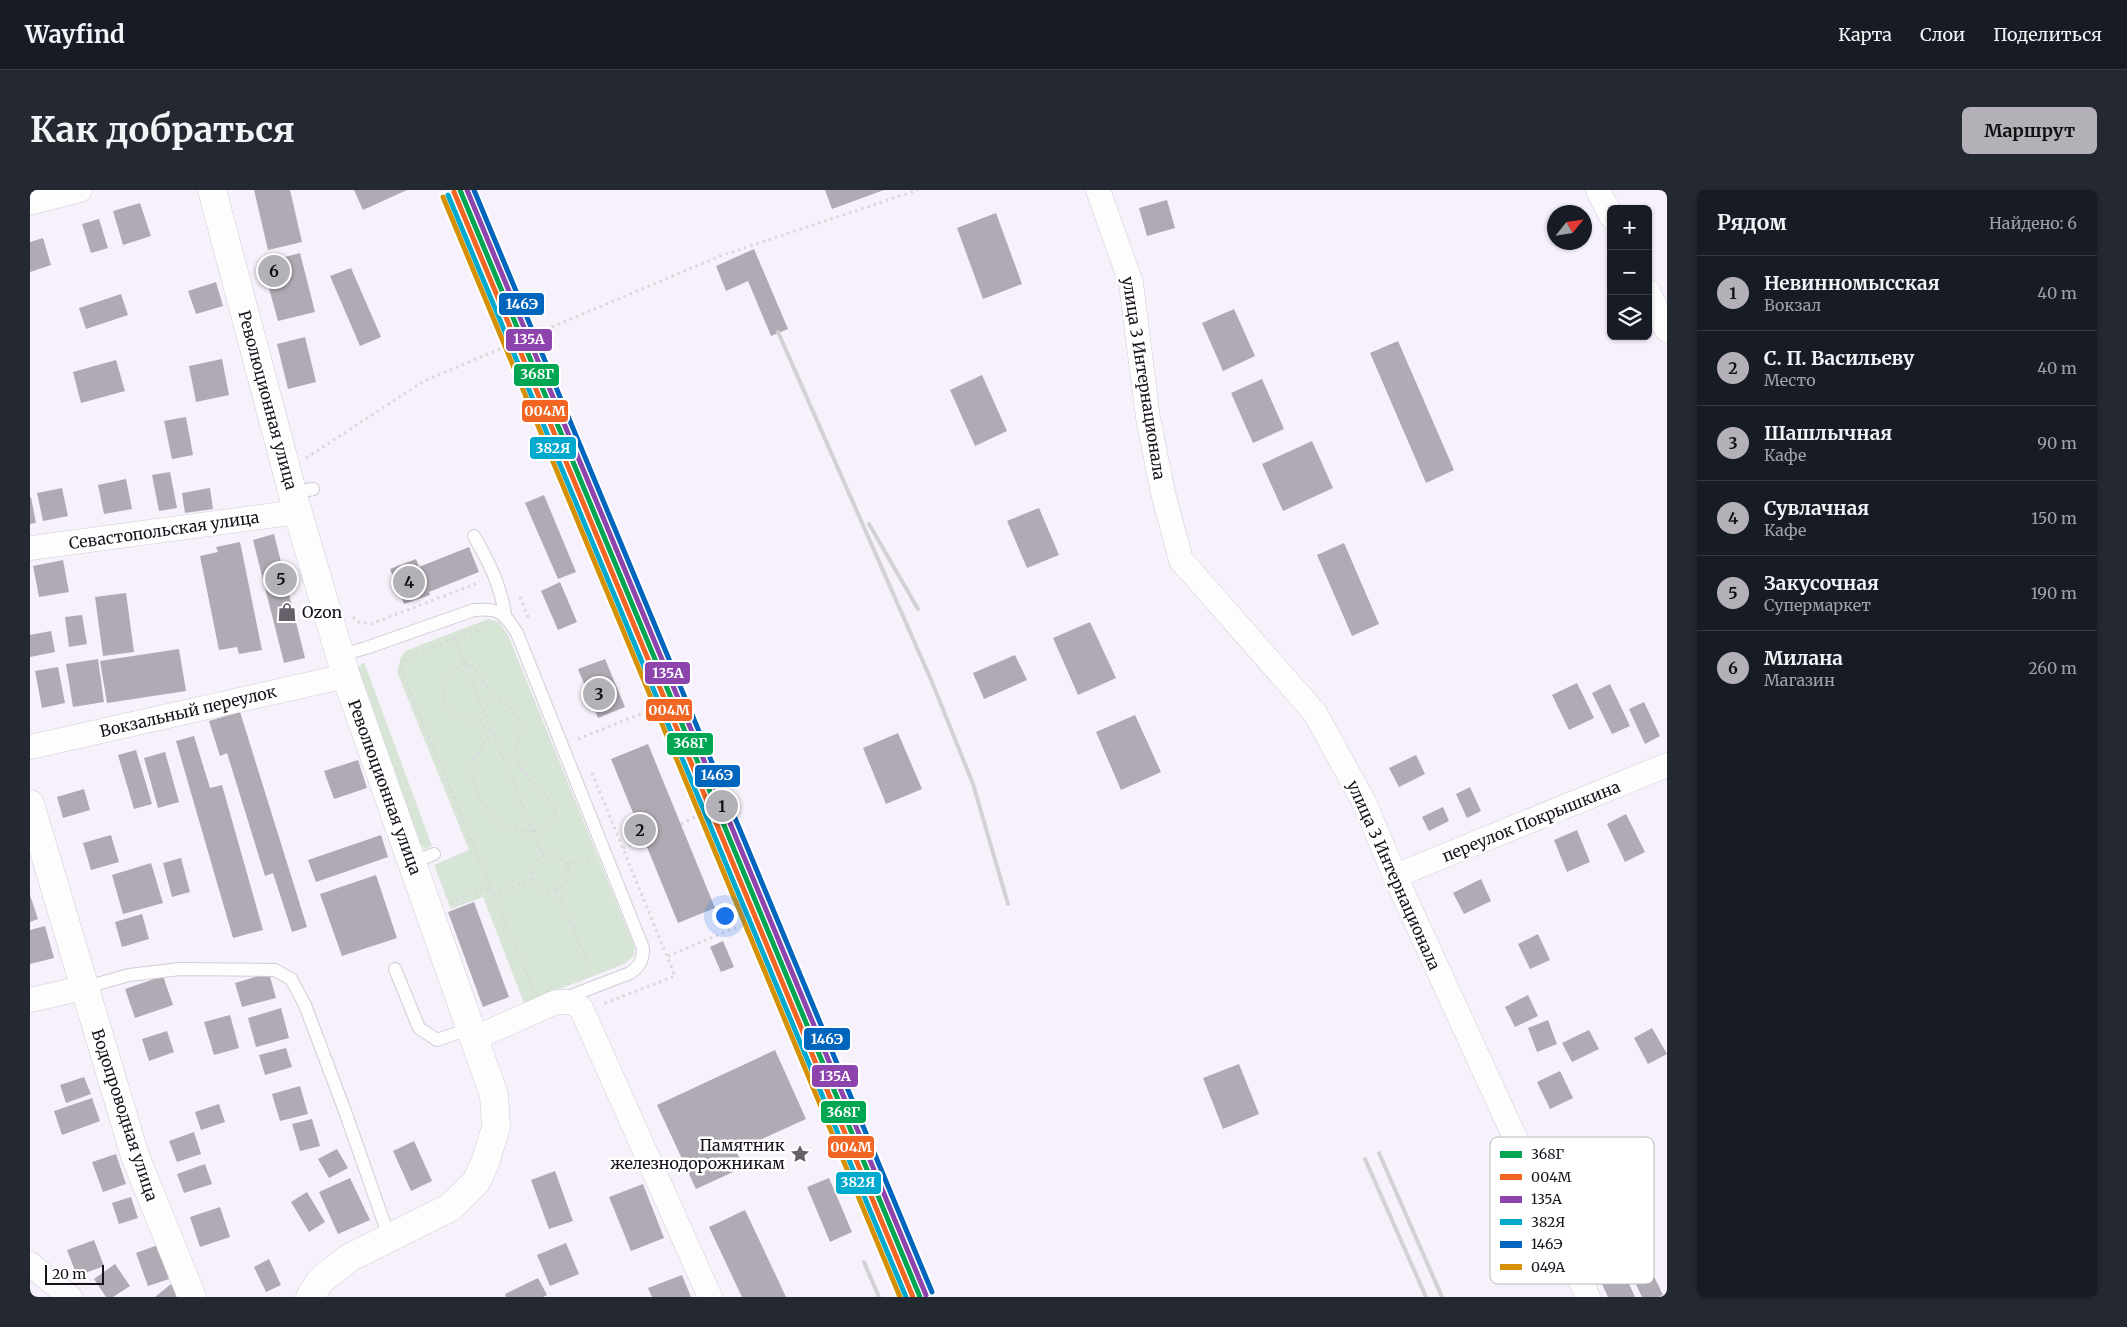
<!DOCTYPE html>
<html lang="ru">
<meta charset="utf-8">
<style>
body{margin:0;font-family:Merriweather,serif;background:#242831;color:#f1f3f6}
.controls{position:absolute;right:15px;top:15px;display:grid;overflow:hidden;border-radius:8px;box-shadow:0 1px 4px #0004}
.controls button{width:45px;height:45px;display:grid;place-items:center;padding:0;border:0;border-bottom:1px solid #363941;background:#171b24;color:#f1f3f6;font:25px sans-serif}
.compass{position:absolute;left:1517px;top:15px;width:45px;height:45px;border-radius:50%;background:#171b24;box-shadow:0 1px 4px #0004;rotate:60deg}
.scale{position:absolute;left:15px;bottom:12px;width:59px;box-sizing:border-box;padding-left:5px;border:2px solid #19121c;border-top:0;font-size:14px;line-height:18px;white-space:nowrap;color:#19121c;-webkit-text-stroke:4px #fff;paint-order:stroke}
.you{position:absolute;left:694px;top:725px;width:18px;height:18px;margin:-12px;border:4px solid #fff;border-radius:50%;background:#1a73e8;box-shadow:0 0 0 8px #1a73e833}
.badge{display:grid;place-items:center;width:32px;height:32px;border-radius:50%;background:#b3b1b7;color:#111;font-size:16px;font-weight:700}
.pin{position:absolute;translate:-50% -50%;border:2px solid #fff;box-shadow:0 1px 5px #0006}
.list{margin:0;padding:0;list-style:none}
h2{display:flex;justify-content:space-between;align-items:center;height:65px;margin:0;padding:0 20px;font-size:21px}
h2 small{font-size:16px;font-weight:400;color:#9ea1a6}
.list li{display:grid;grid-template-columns:32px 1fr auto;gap:15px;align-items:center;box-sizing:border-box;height:75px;padding:0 20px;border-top:1px solid #363941}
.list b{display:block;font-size:19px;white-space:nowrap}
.list p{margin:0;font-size:16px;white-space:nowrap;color:#9ea1a6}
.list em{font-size:16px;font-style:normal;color:#9ea1a6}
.icon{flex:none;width:28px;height:28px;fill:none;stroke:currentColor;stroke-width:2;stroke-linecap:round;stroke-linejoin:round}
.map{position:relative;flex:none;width:1637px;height:1107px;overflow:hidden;border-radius:8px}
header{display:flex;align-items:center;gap:30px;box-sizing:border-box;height:70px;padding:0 25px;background:#171b24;border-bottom:1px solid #363941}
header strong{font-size:24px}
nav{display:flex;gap:28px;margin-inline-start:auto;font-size:18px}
.intro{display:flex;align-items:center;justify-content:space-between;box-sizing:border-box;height:120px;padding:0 30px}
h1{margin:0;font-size:35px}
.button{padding:12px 22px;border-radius:8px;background:#b3b1b7;color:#111;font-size:18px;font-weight:700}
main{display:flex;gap:30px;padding:0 30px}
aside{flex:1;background:#171b24;border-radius:8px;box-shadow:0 1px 4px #0004}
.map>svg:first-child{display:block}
.green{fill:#d6e5d6}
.building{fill:#b0aab4}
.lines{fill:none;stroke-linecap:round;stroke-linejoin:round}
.lane-casing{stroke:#d2ccd6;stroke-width:14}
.street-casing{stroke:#d2ccd6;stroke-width:25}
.secondary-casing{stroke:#d2ccd6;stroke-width:29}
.path{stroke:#dad8dc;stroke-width:3;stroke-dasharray:2.5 4;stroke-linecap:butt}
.lane{stroke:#fefdfe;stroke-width:12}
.street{stroke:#fefdfe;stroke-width:24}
.secondary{stroke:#fefdfe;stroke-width:28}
.rail{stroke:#d2d1d3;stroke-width:4}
.rail-1-casing{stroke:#fff;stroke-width:9}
.rail-2-casing{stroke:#fff;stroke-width:9}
.rail-3-casing{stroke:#fff;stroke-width:9}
.rail-4-casing{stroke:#fff;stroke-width:9}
.rail-5-casing{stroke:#fff;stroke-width:9}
.rail-6-casing{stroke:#fff;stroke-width:9}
.rail-1{stroke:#00a651;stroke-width:5}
.rail-2{stroke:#f26522;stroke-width:5}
.rail-3{stroke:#8e44ad;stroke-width:5}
.rail-4{stroke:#00a9ce;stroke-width:5}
.rail-5{stroke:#0065bd;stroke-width:5}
.rail-6{stroke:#d69004;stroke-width:5}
.labels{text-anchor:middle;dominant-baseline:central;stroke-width:5;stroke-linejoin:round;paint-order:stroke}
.street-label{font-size:16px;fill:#19121c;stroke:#fff}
.poi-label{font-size:16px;fill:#19121c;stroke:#fff;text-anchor:start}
.key{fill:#fff;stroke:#bab8bb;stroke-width:1}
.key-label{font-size:14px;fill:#19121c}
.line-badge{stroke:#fff;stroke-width:2}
.badge-label{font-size:14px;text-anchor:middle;font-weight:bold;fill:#fff}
</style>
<header>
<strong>Wayfind</strong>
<nav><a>Карта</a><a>Слои</a><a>Поделиться</a></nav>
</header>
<div class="intro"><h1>Как добраться</h1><a class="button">Маршрут</a></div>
<main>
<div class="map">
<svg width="1637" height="1107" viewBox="0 0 1637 1107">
<rect width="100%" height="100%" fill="#f7f1fb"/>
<path class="green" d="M 458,429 L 469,432 L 479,447 L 605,758 L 603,767 L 594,774 L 494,813 L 453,707 L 421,719 L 404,675 L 439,660 L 367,482 L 371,467 L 375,461 Z
M 334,472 L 402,656 L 395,659 L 387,650 L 327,478 Z"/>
<path class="building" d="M 224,0 L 260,0 L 272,52 L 238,60 Z
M 324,0 L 377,0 L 333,20 Z
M 795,0 L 854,0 L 802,19 Z
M 1137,10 L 1145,38 L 1117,46 L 1109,18 Z
M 110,13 L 121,46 L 93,55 L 83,21 Z
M 966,23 L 992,94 L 953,109 L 927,38 Z
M 69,29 L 78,58 L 61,63 L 52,34 Z
M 13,48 L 21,75 L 0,82 L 0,52 Z
M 724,59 L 758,139 L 741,146 L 718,91 L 696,101 L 686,76 Z
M 270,63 L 285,122 L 248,131 L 232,73 Z
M 321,78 L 351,147 L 330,156 L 300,86 Z
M 186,92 L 193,116 L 166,124 L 158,101 Z
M 91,104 L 98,125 L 56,139 L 49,118 Z
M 1204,119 L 1225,166 L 1193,181 L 1172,133 Z
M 275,147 L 286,192 L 258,199 L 247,154 Z
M 1368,151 L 1424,280 L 1396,293 L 1340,163 Z
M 192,169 L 199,205 L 166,212 L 159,176 Z
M 86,170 L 95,201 L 51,213 L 43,182 Z
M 952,185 L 977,241 L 945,256 L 920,200 Z
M 1232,189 L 1254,239 L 1223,253 L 1201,203 Z
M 156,227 L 163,265 L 142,269 L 134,231 Z
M 1282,251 L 1303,298 L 1253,321 L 1232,274 Z
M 140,282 L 147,318 L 129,321 L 122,285 Z
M 96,289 L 102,319 L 74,324 L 68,295 Z
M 32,298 L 38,326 L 13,331 L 7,303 Z
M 180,298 L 183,319 L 155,323 L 152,303 Z
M 514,305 L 546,382 L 528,389 L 495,313 Z
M 1,307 L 6,333 L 0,334 L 0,308 Z
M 1009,318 L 1029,365 L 997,378 L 977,331 Z
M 244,344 L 275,468 L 254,473 L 223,350 Z
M 210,352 L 232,460 L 209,464 L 207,457 L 189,460 L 170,366 L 188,362 L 186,357 Z
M 1314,353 L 1349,434 L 1322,446 L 1287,365 Z
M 439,357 L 449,382 L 399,402 L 400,405 L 374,414 L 360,379 L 386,369 L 389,377 Z
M 33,370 L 39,402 L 9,407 L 3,376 Z
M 530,392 L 547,432 L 528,440 L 511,401 Z
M 96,403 L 104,462 L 73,466 L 65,407 Z
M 52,425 L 57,454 L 39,457 L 35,427 Z
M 1060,432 L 1086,488 L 1048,505 L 1023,448 Z
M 21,441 L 25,462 L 0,467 L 0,445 Z
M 149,459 L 156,501 L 77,513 L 70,471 Z
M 985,465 L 997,490 L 954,509 L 943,483 Z
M 68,469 L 74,512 L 43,517 L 36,474 Z
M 575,469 L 595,517 L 568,528 L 548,479 Z
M 28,477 L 35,513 L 12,518 L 5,481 Z
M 1547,493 L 1564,528 L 1539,540 L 1522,505 Z
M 1580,494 L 1600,536 L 1582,544 L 1562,503 Z
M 1614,512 L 1630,546 L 1615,554 L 1599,519 Z
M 210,522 L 277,737 L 262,742 L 243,683 L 235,686 L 197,563 L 190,566 L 179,531 Z
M 1105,525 L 1131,582 L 1091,600 L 1066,542 Z
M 868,543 L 892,599 L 856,614 L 833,558 Z
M 164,546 L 180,598 L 192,595 L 233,740 L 203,748 L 146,551 Z
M 618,554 L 685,718 L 648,733 L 581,569 Z
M 106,560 L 122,614 L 104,619 L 88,565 Z
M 135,562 L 149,612 L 128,618 L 114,568 Z
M 1386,565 L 1395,584 L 1369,597 L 1359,578 Z
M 328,570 L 337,598 L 304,609 L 294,581 Z
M 1440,597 L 1451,621 L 1437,628 L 1426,604 Z
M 54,599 L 60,620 L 33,628 L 27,607 Z
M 1413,617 L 1419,631 L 1399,641 L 1392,627 Z
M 1596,624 L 1615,662 L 1595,672 L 1577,634 Z
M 1547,640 L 1560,672 L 1537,682 L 1524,650 Z
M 81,645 L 89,672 L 61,680 L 53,653 Z
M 351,645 L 358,667 L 286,692 L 278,670 Z
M 151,668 L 160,702 L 142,707 L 133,673 Z
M 121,673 L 133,713 L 93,724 L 82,685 Z
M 346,685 L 367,748 L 312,766 L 290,704 Z
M 1451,689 L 1461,711 L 1434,724 L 1423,703 Z
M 0,705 L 8,729 L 0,732 Z
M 444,712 L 479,807 L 453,817 L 418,722 Z
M 112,724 L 119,749 L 92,757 L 85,732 Z
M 15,736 L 24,768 L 0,774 L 0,740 Z
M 1508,744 L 1520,770 L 1500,779 L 1488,754 Z
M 693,751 L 704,777 L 691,782 L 680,757 Z
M 239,783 L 246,808 L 212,817 L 205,793 Z
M 133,786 L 143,815 L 105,828 L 95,799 Z
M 1498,805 L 1508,826 L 1485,837 L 1475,817 Z
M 251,818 L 259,848 L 226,857 L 218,828 Z
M 200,825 L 209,858 L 184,865 L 174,832 Z
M 1518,830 L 1527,854 L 1507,862 L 1498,838 Z
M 1622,838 L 1637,864 L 1618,874 L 1604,848 Z
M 1559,840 L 1569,859 L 1542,872 L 1532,853 Z
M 137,841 L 144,862 L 119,871 L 112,849 Z
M 256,858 L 262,877 L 235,885 L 229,865 Z
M 745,860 L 776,929 L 706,961 L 714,977 L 666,999 L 627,915 Z
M 1209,874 L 1229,924 L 1193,939 L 1173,888 Z
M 1530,881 L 1543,908 L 1520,919 L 1507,892 Z
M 54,887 L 61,904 L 36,913 L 30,895 Z
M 270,896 L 278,924 L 250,931 L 242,904 Z
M 62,908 L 70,931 L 32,945 L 24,921 Z
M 189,914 L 195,932 L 171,940 L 165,922 Z
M 282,929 L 290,956 L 270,961 L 262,934 Z
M 164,942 L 171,964 L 147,972 L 139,951 Z
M 384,951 L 402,991 L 381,1001 L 363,961 Z
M 307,959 L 318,978 L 299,988 L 288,969 Z
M 86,964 L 96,994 L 73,1002 L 62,972 Z
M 175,974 L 182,994 L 154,1003 L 147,984 Z
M 525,981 L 543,1031 L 519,1039 L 501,990 Z
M 320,988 L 340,1030 L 308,1044 L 289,1002 Z
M 799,988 L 822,1042 L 800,1052 L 777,997 Z
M 613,994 L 634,1048 L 601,1061 L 579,1007 Z
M 277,1002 L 295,1032 L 279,1042 L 261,1012 Z
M 101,1007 L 108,1028 L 89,1034 L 82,1013 Z
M 190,1017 L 200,1047 L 170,1057 L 160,1027 Z
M 715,1020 L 756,1107 L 712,1107 L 679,1037 Z
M 64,1050 L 74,1076 L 47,1086 L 37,1060 Z
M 536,1053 L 549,1084 L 520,1096 L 507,1065 Z
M 128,1055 L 139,1089 L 118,1096 L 106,1063 Z
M 239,1069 L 251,1095 L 236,1102 L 224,1077 Z
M 85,1074 L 100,1096 L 83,1107 L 76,1107 L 64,1089 Z
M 1620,1078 L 1633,1105 L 1628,1107 L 1612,1107 L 1602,1086 Z
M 652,1085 L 661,1107 L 622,1107 L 618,1098 Z
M 1595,1085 L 1605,1107 L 1578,1107 L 1572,1094 Z
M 508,1088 L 517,1105 L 513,1107 L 476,1107 L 475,1104 Z
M 141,1094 L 151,1107 L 125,1107 Z"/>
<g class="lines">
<g class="lane-casing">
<path id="lane" d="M 262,303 L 283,299
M 444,346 C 459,372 470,394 475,424
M 310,465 L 336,458 L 444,420 C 470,418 473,422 487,443 L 613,758 C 613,770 610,776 600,783 L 533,809
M 381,673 L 404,664
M 365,779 L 389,838 L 407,850 L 442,838
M 53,798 L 99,785 L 150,779 L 245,780 L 261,789 L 275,815 L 316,924 L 359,1047"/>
</g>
<g class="street-casing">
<path id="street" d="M 1068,0 L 1101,93 L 1118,228 L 1133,303 L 1151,370 L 1285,523 L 1334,612 L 1365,686 L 1558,1107
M 1568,0 L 1581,26
M 0,13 L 50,0
M 1618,102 L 1637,140
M 0,358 L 267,322
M 0,557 L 316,486
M 1365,686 L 1637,575
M 0,810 L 53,798
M 445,848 L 526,812 L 541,812 L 551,818 L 680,1107
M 0,1074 L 40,1107"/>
</g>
<g class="secondary-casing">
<path id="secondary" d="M 182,0 L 266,316 L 316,486 L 464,905 L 466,937 L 455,973 L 446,992 L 421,1017 L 319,1068 L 290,1091 L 280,1107
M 0,614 L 105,966 L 162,1107"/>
</g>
<path class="path" d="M 276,268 L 394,191 L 690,66 L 888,0
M 490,407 L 499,429
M 323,427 L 329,432 L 341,434 L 450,392
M 454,437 L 380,466 L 374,470 L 371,480 L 461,697
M 424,447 L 513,666
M 434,474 C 451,476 452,494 462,504 C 469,512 484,516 488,527 C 493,542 482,558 489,573 C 497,592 519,602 526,622 C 523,633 516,638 504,640 C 466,648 442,608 441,574 L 459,546 L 457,538 L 449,529 C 432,531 422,529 413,513 C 414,497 416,478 434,474 Z
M 548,549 L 623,519
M 562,583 L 645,786 L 573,814
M 651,634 L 667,626
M 593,658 L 614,649
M502 683a18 18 0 1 1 36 0a18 18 0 1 1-36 0Z
M 538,675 L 561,667
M 527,700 L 561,782
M 464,705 L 503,799
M 420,713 L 461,697 L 464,705 L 503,689
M 638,766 L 712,735"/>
<use href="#lane" class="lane"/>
<use href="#street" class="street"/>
<use href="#secondary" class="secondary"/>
<path class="rail" d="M 748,142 L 902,492 L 943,594 L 978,714
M 839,334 L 888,419
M 1349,963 L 1412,1107
M 1335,969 L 1396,1107
M 834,1072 L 849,1107"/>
<g class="rail-1-casing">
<path id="rail-1" d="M 430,0 L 890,1107"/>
</g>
<g class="rail-2-casing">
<path id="rail-2" d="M 424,2 L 883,1107"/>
</g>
<g class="rail-3-casing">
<path id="rail-3" d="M 437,0 L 896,1105"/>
</g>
<g class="rail-4-casing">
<path id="rail-4" d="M 418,5 L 876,1107"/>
</g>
<g class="rail-5-casing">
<path id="rail-5" d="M 444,0 L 902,1102"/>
</g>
<g class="rail-6-casing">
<path id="rail-6" d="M 413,7 L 870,1107"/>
</g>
<use href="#rail-1" class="rail-1"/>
<use href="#rail-2" class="rail-2"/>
<use href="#rail-3" class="rail-3"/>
<use href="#rail-4" class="rail-4"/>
<use href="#rail-5" class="rail-5"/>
<use href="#rail-6" class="rail-6"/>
</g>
<defs>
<g id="shop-bare" transform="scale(1.5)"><path d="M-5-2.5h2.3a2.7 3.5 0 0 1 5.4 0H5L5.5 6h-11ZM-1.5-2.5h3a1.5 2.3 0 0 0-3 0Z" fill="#67606a" stroke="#fff" stroke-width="2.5" paint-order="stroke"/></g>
<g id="sight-bare" transform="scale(1.5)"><path d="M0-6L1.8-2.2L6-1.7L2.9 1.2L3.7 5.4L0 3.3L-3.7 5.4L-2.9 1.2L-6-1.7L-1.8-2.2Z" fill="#67606a" stroke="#fff" stroke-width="2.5" paint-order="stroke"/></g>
</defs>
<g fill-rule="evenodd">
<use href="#shop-bare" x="257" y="422"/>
<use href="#sight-bare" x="770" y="964"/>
</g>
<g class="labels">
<g class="street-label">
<text transform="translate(1114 188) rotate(81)">улица 3 Интернационала</text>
<text transform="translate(238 210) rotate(75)">Революционная улица</text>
<text transform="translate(134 340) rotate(-8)">Севастопольская улица</text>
<text transform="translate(158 521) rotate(-13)">Вокзальный переулок</text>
<text transform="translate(355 597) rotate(70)">Революционная улица</text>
<text transform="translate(1501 631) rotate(-22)">переулок Покрышкина</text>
<text transform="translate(1364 685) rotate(66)">улица 3 Интернационала</text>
<text transform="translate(95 925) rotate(72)">Водопроводная улица</text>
</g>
<g class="poi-label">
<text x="272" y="422">Ozon</text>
<text x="755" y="955" text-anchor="end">Памятник<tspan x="755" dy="18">железнодорожникам</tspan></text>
</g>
</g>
<rect x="1460" y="947" width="164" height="147" rx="8" class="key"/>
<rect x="1470" y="961" width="22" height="7" fill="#00a651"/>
<rect x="1470" y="984" width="22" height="6" fill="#f26522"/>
<rect x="1470" y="1006" width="22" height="7" fill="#8e44ad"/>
<rect x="1470" y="1029" width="22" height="6" fill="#00a9ce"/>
<rect x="1470" y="1051" width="22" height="7" fill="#0065bd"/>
<rect x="1470" y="1074" width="22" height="6" fill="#d69004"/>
<g class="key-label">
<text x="1501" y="969">368Г</text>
<text x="1501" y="992">004М</text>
<text x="1501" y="1014">135А</text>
<text x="1501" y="1037">382Я</text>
<text x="1501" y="1059">146Э</text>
<text x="1501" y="1082">049А</text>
</g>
<g class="line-badge">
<rect x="468" y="102" width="47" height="24" rx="5" fill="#0065bd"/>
<rect x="475" y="138" width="48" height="24" rx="5" fill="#8e44ad"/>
<rect x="483" y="173" width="47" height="24" rx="5" fill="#00a651"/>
<rect x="491" y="209" width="48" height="24" rx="5" fill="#f26522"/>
<rect x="499" y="246" width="48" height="24" rx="5" fill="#00a9ce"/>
<rect x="614" y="471" width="47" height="24" rx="5" fill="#8e44ad"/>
<rect x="615" y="508" width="48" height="24" rx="5" fill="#f26522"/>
<rect x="636" y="542" width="48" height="24" rx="5" fill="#00a651"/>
<rect x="664" y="574" width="47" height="24" rx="5" fill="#0065bd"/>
<rect x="773" y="837" width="48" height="24" rx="5" fill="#0065bd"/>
<rect x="781" y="874" width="48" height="24" rx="5" fill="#8e44ad"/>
<rect x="790" y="910" width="47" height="24" rx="5" fill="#00a651"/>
<rect x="797" y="945" width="48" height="24" rx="5" fill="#f26522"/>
<rect x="805" y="981" width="47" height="24" rx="5" fill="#00a9ce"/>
</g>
<g class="badge-label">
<text x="492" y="119">146Э</text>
<text x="499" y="154">135А</text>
<text x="507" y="189">368Г</text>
<text x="515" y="226">004М</text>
<text x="523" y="263">382Я</text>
<text x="638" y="488">135А</text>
<text x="639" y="525">004М</text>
<text x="660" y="558">368Г</text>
<text x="687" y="590">146Э</text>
<text x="797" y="854">146Э</text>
<text x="805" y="891">135А</text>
<text x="813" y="927">368Г</text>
<text x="821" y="962">004М</text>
<text x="828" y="997">382Я</text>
</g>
</svg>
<div class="controls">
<button>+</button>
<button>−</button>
<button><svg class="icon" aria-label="layers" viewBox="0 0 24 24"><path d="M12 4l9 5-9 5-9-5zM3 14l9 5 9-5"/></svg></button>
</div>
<svg class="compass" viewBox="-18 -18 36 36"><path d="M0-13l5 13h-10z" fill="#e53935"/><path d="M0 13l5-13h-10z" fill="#9ea1a6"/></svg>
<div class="scale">20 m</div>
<div class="you"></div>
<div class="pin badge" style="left:692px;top:616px">1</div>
<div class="pin badge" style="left:610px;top:640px">2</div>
<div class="pin badge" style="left:569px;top:504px">3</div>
<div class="pin badge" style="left:379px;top:392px">4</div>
<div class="pin badge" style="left:251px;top:389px">5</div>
<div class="pin badge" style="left:244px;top:81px">6</div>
</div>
<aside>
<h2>Рядом<small>Найдено: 6</small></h2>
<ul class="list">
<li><span class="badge">1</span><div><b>Невинномысская</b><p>Вокзал</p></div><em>40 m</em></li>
<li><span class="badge">2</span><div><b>С. П. Васильеву</b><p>Место</p></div><em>40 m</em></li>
<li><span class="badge">3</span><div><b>Шашлычная</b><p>Кафе</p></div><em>90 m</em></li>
<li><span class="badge">4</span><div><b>Сувлачная</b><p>Кафе</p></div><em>150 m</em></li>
<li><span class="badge">5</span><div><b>Закусочная</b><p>Супермаркет</p></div><em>190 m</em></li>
<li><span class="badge">6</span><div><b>Милана</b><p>Магазин</p></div><em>260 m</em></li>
</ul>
</aside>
</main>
